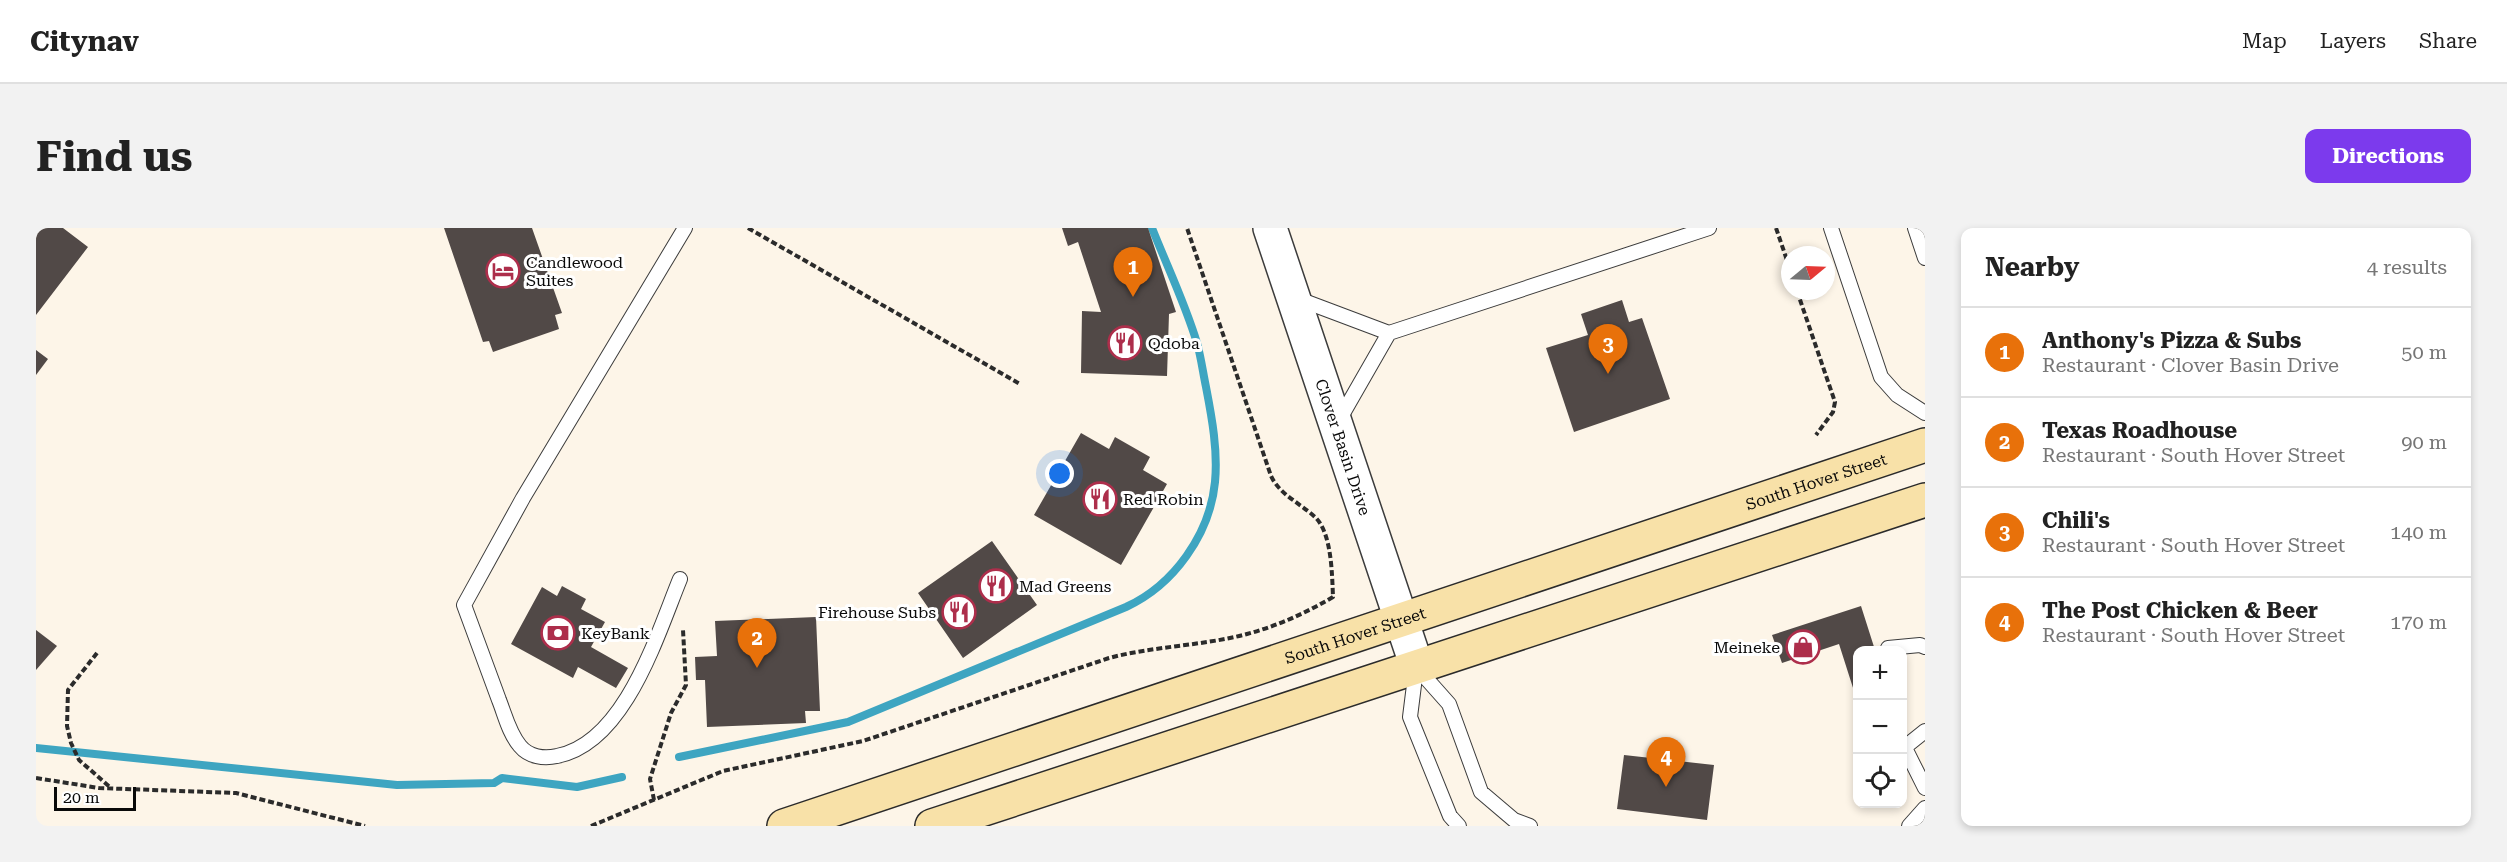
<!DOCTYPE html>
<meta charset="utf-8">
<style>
body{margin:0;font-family:"Roboto Serif",serif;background:#f2f2f2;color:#222}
.controls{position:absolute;right:18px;bottom:18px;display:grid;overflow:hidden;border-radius:12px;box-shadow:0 3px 9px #0003}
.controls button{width:54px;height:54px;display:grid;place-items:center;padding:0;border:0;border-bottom:2px solid #e0e0e0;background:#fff;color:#222;font:30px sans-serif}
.compass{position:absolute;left:1745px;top:18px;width:54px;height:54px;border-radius:50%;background:#fff;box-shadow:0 3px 9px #0003;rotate:71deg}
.scale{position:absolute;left:18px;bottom:15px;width:82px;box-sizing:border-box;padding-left:6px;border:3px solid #090909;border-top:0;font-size:16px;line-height:21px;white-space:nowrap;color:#090909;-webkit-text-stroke:4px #fff;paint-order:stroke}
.you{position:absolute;left:1024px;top:246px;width:21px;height:21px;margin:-15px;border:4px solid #fff;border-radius:50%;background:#1a73e8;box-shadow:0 0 0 9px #1a73e833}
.badge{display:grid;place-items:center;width:39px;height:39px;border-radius:50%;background:#7c3aed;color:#fff;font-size:20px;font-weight:700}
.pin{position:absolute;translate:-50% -50px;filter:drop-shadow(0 2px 3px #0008)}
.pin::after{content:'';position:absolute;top:32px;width:21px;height:18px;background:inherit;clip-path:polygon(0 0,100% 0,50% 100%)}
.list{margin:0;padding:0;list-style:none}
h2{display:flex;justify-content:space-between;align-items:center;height:78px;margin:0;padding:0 24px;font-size:26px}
h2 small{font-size:20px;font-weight:400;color:#767676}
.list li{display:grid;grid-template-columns:39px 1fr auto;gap:18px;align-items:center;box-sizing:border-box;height:90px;padding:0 24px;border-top:2px solid #e0e0e0}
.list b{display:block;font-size:22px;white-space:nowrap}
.list p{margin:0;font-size:20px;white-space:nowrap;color:#767676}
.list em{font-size:20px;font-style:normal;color:#767676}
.icon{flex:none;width:33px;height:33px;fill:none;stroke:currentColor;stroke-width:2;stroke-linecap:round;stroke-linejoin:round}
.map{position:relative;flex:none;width:1889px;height:598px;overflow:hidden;border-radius:12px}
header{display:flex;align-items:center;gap:36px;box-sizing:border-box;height:84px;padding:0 30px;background:#fff;border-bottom:2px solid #e0e0e0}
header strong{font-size:28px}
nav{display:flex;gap:33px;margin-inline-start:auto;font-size:21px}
.intro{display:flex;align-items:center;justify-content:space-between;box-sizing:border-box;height:144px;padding:0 36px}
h1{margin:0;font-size:42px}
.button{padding:15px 27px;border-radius:12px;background:#7c3aed;color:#fff;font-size:21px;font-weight:700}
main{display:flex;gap:36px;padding:0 36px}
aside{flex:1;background:#fff;border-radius:12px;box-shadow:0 3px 9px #0003}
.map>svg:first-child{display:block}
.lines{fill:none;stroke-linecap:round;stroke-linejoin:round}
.stream{stroke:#3ea5c1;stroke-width:8}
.building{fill:#514947}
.service-casing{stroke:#3c3c3c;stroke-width:16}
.tertiary-casing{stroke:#3c3c3c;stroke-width:36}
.secondary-casing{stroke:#2b2b2b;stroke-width:36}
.path{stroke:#2b2b2b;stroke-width:4;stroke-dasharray:6 3;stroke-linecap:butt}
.service{stroke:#fff;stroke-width:14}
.tertiary{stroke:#fff;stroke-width:33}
.secondary{stroke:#f8e1a8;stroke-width:33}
.labels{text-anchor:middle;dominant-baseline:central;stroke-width:6;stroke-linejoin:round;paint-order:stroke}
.poi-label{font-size:16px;fill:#090909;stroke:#fff;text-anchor:start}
.street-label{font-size:16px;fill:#090909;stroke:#fff}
</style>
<header>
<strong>Citynav</strong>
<nav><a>Map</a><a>Layers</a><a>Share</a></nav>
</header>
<div class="intro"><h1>Find us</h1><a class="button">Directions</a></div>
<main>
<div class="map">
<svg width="1889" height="598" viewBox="0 0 1889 598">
<rect width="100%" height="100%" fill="#fdf5e8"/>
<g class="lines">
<path class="stream" d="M 0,520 L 361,557 L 458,555 L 466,550 L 541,559 L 586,549
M 643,529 L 812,494 L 1090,379 C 1138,357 1174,306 1179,254 C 1182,223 1176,190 1170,159 C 1167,145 1165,129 1161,115 C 1149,75 1131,38 1116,0"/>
</g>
<path class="building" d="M 0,0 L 27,0 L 52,19 L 0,87 Z
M 408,0 L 496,0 L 526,85 L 519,87 L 523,101 L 457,124 L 453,113 L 447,114 Z
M 1026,0 L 1112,0 L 1140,84 L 1133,86 L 1131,148 L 1045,145 L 1046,83 L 1065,84 L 1042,14 L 1032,18 Z
M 1586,72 L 1593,94 L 1606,90 L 1634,171 L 1538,204 L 1510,120 L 1552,107 L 1545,86 Z
M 0,122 L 12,131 L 0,147 Z
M 1045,205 L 1073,221 L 1079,209 L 1114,229 L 1107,242 L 1131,256 L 1085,337 L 998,287 Z
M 956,313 L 1001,377 L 927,430 L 882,365 Z
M 526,358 L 550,371 L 545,381 L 569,394 L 555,419 L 592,440 L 580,460 L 542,439 L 537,450 L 475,416 L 506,359 L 521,368 Z
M 1825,378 L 1839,422 L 1822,422 L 1822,462 L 1818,463 L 1803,416 L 1746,435 L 1736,407 Z
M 780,389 L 784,483 L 769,483 L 770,495 L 671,499 L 669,452 L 660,452 L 659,429 L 681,428 L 679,393 Z
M 0,402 L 21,418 L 0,442 Z
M 1588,527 L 1678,537 L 1671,592 L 1581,581 Z"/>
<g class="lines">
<g class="service-casing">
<path id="service" d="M 1795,0 L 1845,149 L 1861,167 L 1889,185
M 1879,0 L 1889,30
M 1260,70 L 1353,105
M 1302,194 L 1353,105 L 1673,0
M 644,351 C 621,407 589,515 521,528 C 508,531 493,529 484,518 C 473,505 469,487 463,472 C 451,440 440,409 428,377 L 487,270 L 649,0
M 1852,420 L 1884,417 L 1889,419
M 1381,440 L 1413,476 L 1445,564 L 1478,592 L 1494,598
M 1380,441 L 1374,489 L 1414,588 L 1423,598
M 1866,514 L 1889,560
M 1869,519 L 1889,503
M 1873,598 L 1889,580"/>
</g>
<g class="tertiary-casing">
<g id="tertiary">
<path id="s1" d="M 1234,0 L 1381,439"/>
</g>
</g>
<g class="secondary-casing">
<g id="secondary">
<path id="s2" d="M 748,598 L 1889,217"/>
<path d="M 896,598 L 1889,272"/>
</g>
</g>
<path class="path" d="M 712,0 L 984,156
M 1740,0 L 1754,41
M 1761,63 L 1799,174 L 1797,184 L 1780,207
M 61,425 L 32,462 L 31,498 L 35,515 L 43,532 L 75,560
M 0,550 L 63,560 L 200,565 L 329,598
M 618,572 L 614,551 L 635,485 L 650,457 L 647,402
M 555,598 L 687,543 L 827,513 L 1073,430 C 1118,418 1166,418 1211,406 C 1241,398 1270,385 1297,369 C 1296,347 1296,305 1279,289 C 1264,275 1244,267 1235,248 L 1151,0"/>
<use href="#service" class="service"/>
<use href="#tertiary" class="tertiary"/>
<use href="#secondary" class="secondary"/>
</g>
<defs>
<g id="hotel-ring" transform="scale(1.725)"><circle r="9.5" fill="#fff" stroke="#ad2e4b" stroke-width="1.5"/><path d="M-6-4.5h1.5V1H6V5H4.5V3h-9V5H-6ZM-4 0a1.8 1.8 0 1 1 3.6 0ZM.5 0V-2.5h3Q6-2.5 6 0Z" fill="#ad2e4b"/></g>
<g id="restaurant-ring" transform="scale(1.725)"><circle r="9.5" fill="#fff" stroke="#ad2e4b" stroke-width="1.5"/><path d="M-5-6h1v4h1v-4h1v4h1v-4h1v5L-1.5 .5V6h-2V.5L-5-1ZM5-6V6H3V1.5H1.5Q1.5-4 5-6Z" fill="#ad2e4b"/></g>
<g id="bank-ring" transform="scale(1.725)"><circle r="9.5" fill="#fff" stroke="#ad2e4b" stroke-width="1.5"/><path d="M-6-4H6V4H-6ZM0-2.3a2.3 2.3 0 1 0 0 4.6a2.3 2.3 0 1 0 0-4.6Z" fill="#ad2e4b"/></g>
<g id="shop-ring" transform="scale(1.725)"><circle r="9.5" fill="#fff" stroke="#ad2e4b" stroke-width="1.5"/><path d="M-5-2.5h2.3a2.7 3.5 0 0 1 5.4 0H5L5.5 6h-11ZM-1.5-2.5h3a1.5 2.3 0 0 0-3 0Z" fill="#ad2e4b"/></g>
</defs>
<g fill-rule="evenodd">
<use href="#hotel-ring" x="467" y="43"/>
<use href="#restaurant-ring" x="1089" y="115"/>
<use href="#restaurant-ring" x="1064" y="271"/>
<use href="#restaurant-ring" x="960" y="358"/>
<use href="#restaurant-ring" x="923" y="384"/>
<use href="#bank-ring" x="522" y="405"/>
<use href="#shop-ring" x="1767" y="419"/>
</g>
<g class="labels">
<g class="poi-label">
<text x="490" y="34">Candlewood<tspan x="490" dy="18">Suites</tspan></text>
<text x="1112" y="115">Qdoba</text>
<text x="1087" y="271">Red Robin</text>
<text x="983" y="358">Mad Greens</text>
<text x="900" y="384" text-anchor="end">Firehouse Subs</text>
<text x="545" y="405">KeyBank</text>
<text x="1744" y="419" text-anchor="end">Meineke</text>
</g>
<g class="street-label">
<text stroke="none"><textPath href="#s1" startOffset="231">Clover Basin Drive</textPath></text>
<text stroke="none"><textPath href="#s2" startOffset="1088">South Hover Street</textPath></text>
<text stroke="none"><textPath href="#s2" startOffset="602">South Hover Street</textPath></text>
</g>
</g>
</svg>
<div class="controls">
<button>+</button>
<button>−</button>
<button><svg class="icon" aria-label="locate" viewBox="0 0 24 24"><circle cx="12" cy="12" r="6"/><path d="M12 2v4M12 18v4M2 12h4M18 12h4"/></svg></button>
</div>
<svg class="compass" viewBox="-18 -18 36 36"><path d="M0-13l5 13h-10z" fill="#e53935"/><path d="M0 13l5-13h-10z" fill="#767676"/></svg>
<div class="scale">20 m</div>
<div class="you"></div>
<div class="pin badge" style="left:1097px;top:69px;background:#e8710a">1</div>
<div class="pin badge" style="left:721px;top:440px;background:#e8710a">2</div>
<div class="pin badge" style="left:1572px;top:146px;background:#e8710a">3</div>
<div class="pin badge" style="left:1630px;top:559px;background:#e8710a">4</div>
</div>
<aside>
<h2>Nearby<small>4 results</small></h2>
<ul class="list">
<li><span class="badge" style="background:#e8710a">1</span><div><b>Anthony's Pizza &amp; Subs</b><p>Restaurant · Clover Basin Drive</p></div><em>50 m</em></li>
<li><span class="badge" style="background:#e8710a">2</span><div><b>Texas Roadhouse</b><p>Restaurant · South Hover Street</p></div><em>90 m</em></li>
<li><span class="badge" style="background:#e8710a">3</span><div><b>Chili's</b><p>Restaurant · South Hover Street</p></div><em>140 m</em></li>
<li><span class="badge" style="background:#e8710a">4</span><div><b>The Post Chicken &amp; Beer</b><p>Restaurant · South Hover Street</p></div><em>170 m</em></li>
</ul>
</aside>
</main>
